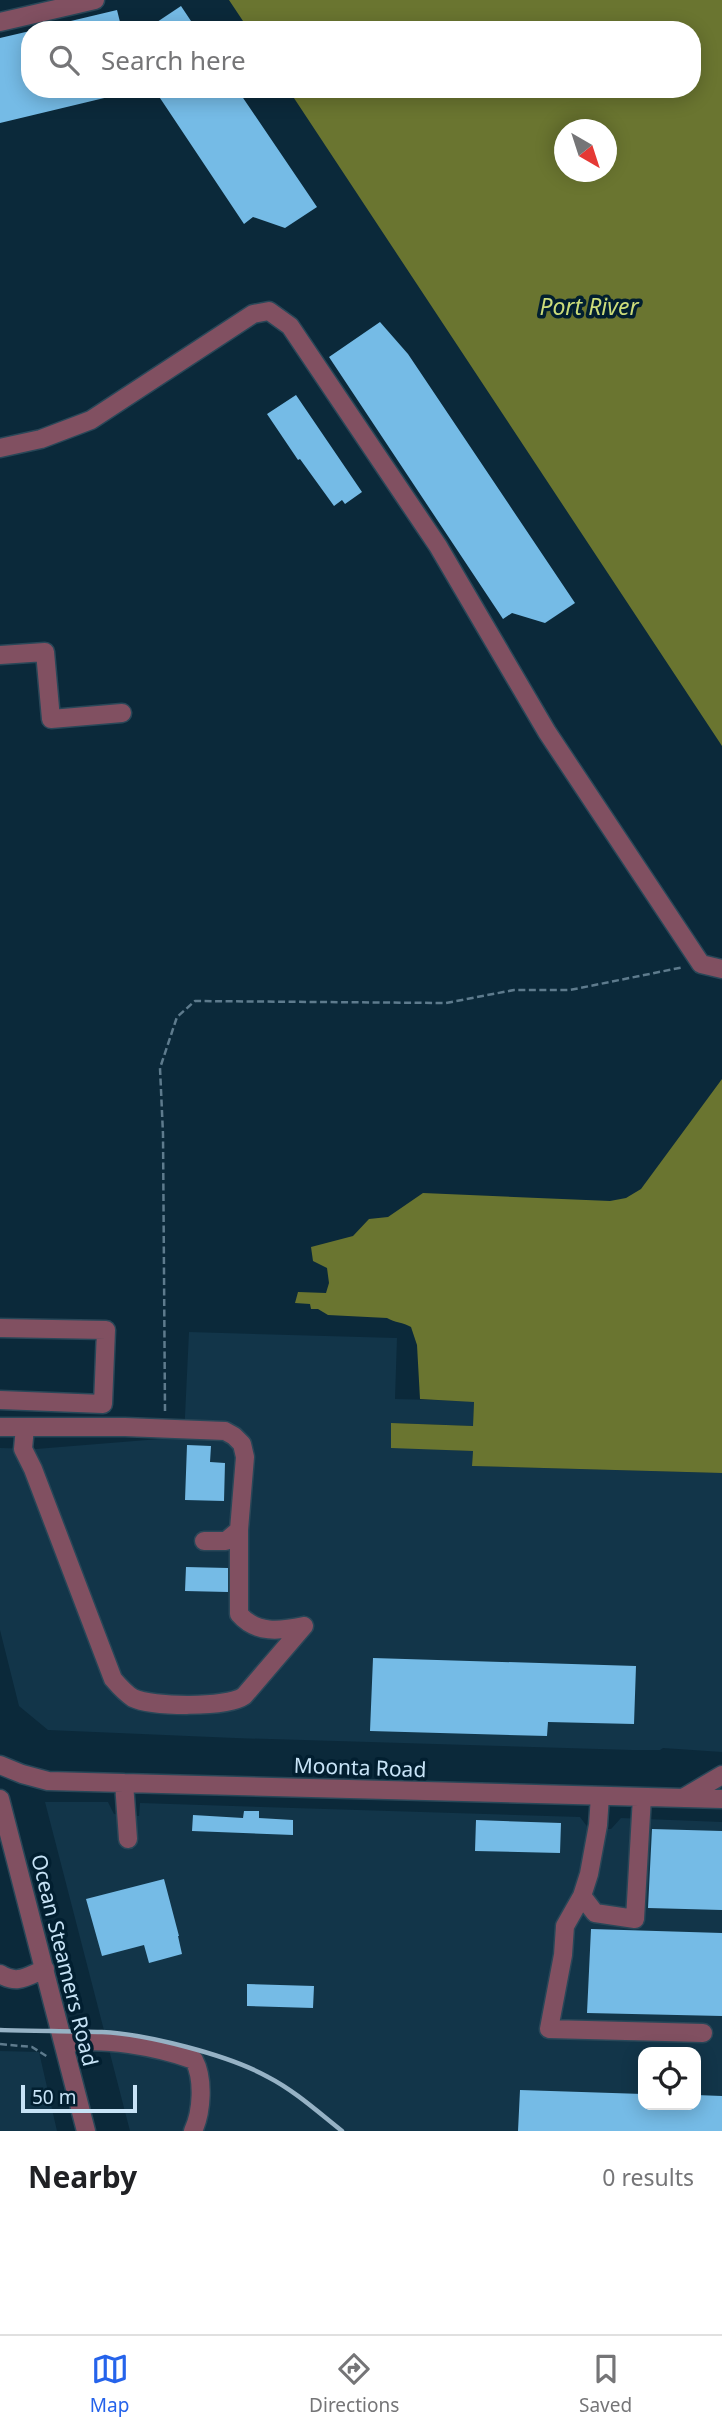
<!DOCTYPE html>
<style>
body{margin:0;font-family:"Noto Sans",sans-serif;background:#f6f6f6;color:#202124}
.controls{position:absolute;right:21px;bottom:21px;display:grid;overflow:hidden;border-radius:14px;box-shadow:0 4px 18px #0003}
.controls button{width:63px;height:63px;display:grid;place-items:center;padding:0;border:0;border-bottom:2px solid #e0e0e0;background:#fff;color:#202124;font:35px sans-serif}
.compass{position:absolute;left:554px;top:119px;width:63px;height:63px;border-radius:50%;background:#fff;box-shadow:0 4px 18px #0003;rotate:141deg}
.scale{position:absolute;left:21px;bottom:18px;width:116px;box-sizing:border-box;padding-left:7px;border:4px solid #c7e3f6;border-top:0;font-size:19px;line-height:24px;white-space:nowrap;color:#c7e3f6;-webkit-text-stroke:5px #021f30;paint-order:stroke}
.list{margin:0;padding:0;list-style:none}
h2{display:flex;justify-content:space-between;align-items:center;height:91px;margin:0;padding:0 28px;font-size:30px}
h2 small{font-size:23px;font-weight:400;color:#757577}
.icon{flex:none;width:38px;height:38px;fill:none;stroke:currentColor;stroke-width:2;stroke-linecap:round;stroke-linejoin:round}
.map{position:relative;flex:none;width:722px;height:2131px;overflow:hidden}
.search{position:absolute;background:#fff;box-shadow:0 4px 18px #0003;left:21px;right:21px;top:21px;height:77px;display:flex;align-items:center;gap:18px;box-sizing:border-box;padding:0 24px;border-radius:28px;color:#757577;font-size:26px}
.sheet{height:203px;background:#fff}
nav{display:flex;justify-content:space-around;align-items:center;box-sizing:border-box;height:98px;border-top:2px solid #e0e0e0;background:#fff;font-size:19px;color:#757577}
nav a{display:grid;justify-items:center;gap:4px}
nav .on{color:#2563eb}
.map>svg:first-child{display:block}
.built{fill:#123549;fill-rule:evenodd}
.water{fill:#6a7530;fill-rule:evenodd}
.building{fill:#75bbe6}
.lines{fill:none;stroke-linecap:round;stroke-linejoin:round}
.minor-casing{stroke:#294758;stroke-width:21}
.path{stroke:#5e7b8d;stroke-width:2.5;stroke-dasharray:7 3.5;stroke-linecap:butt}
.minor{stroke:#815061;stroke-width:18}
.rail{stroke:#96b2c5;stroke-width:4.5}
.labels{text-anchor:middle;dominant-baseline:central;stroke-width:7;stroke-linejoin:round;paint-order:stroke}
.street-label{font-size:21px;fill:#c7e3f6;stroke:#021f30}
.water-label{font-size:23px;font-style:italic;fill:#cbdc7a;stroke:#021f30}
</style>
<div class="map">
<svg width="722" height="2131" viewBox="0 0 722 2131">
<rect width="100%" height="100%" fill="#0b293a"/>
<path class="built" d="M 189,1332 L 397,1338 L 395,1399 L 474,1401 L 473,1426 L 391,1423 L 434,1449 L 473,1451 L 472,1466 L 722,1473 L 722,1752 L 663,1748 L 660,1750 L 632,1750 L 235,1738 L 48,1730 L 19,1706 L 0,1630 L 0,1448 L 36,1449 L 184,1437 Z
M 45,1802 L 108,1802 L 114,1814 L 139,1816 L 140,1803 L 580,1817 L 589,1829 L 611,1829 L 621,1818 L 722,1822 L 722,2131 L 130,2131 ZM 643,2052 L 696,2052 L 696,2105 L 643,2105 Z
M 0,2051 L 39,2052 L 57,2131 L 0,2131 Z"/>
<path class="water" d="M 229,0 L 722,0 L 722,746 L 288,89 L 692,89 L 692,30 L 249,30 ZM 564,130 L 606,130 L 606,172 L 564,172 Z
M 722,1079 L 722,1473 L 472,1466 L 473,1451 L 391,1448 L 391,1423 L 473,1426 L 474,1402 L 420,1399 L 417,1345 L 411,1327 C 403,1322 395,1323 387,1318 L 328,1315 L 318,1309 L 311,1309 L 310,1304 L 295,1303 L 298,1292 L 326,1293 L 329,1283 L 327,1268 L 313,1261 L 311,1247 L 353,1236 L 369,1219 L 388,1217 L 423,1193 L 610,1201 L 626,1198 L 641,1189 Z"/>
<path class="building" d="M 181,6 L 197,30 L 145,30 Z
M 117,10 L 122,30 L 54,30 L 54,25 Z
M 30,31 L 30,89 L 120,89 L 121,94 L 0,123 L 0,38 Z
M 154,89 L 237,89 L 317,207 L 285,228 L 253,217 L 244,224 Z
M 380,322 L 408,354 L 575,603 L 545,623 L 512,613 L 503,619 L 329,357 Z
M 296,395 L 362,492 L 345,504 L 342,500 L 334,506 L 300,459 L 298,460 L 267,414 Z
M 187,1445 L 211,1446 L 210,1462 L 225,1463 L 224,1501 L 185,1500 Z
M 186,1567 L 228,1568 L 228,1592 L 185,1591 Z
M 373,1658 L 636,1666 L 634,1724 L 548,1722 L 547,1736 L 370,1731 Z
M 244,1811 L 259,1811 L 259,1818 L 293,1820 L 293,1835 L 192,1831 L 193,1815 L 243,1818 Z
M 476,1820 L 561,1823 L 560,1853 L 475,1851 Z
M 652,1829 L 722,1831 L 722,1910 L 648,1908 Z
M 164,1879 L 179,1936 L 178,1936 L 182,1954 L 149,1963 L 144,1945 L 102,1956 L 86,1899 Z
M 591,1929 L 722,1933 L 722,2016 L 587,2013 Z
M 247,1984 L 314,1986 L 313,2008 L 247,2006 Z
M 520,2090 L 643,2094 L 643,2105 L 696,2105 L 696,2095 L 722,2096 L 722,2131 L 518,2131 Z"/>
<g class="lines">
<g class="minor-casing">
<path id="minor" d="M 0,22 L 95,0
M 0,448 L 41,439 L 91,420 L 253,314 L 269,311 L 290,326 L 438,546 L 547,732 L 701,964 L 722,969
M 0,655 L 45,652 L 51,719 L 122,713
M 0,1328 L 106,1330 L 103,1404 L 0,1400
M 0,1427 L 125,1427 L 225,1431 L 234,1436 L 242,1444 L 245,1457 L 239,1530 L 226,1541 L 204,1541
M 25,1427 L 23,1449 L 33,1469 L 113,1679 C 119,1686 125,1693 133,1698 C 152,1707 227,1708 244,1696 L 304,1626
M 239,1530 L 239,1614 C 256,1634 280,1631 304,1626
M 0,1765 L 22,1774 L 48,1781 L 722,1799
M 124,1783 L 128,1839
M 600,1796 L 598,1825 L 589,1874 L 582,1896 L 565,1926 L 563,1955 L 549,2029 L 703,2033
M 683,1798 L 722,1775
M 0,1799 L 86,2131
M 582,1896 L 595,1913 L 635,1919 L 642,1797
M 0,1974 C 18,1985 27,1976 45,1969
M 64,2044 C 101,2036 158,2047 194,2060 C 204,2079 202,2112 193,2131"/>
</g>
<path class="path" d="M 165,1411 L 163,1134 L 160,1068 L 177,1017 L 195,1001 L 446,1003 L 514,990 L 570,990 L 684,967
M 0,2044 L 32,2047 L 48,2057"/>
<use href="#minor" class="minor"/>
<path class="rail" d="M 0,2030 C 34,2031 68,2031 102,2032 C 146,2034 229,2055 268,2077 C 295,2091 318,2112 342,2131"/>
</g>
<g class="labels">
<g class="street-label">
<text transform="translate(360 1767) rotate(2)">Moonta Road</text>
<text transform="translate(65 1960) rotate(76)">Ocean Steamers Road</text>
</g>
<g class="water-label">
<text x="589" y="306">Port River</text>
</g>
</g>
</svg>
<div class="controls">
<button><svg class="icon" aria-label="locate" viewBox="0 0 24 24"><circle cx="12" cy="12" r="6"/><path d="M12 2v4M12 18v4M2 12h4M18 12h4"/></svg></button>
</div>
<svg class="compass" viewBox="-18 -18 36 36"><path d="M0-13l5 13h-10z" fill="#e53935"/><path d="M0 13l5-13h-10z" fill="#757577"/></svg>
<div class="scale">50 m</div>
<div class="search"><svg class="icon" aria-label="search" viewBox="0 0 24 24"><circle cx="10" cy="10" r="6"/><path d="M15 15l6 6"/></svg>Search here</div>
</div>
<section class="sheet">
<h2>Nearby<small>0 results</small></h2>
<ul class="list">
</ul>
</section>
<nav>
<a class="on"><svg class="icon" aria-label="map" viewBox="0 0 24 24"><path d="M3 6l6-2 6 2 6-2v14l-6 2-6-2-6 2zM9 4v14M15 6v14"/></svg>Map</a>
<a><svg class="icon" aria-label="directions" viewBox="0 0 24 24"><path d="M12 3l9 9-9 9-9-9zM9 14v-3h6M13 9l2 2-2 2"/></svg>Directions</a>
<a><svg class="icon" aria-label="saved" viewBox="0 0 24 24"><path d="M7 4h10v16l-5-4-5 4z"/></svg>Saved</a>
</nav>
